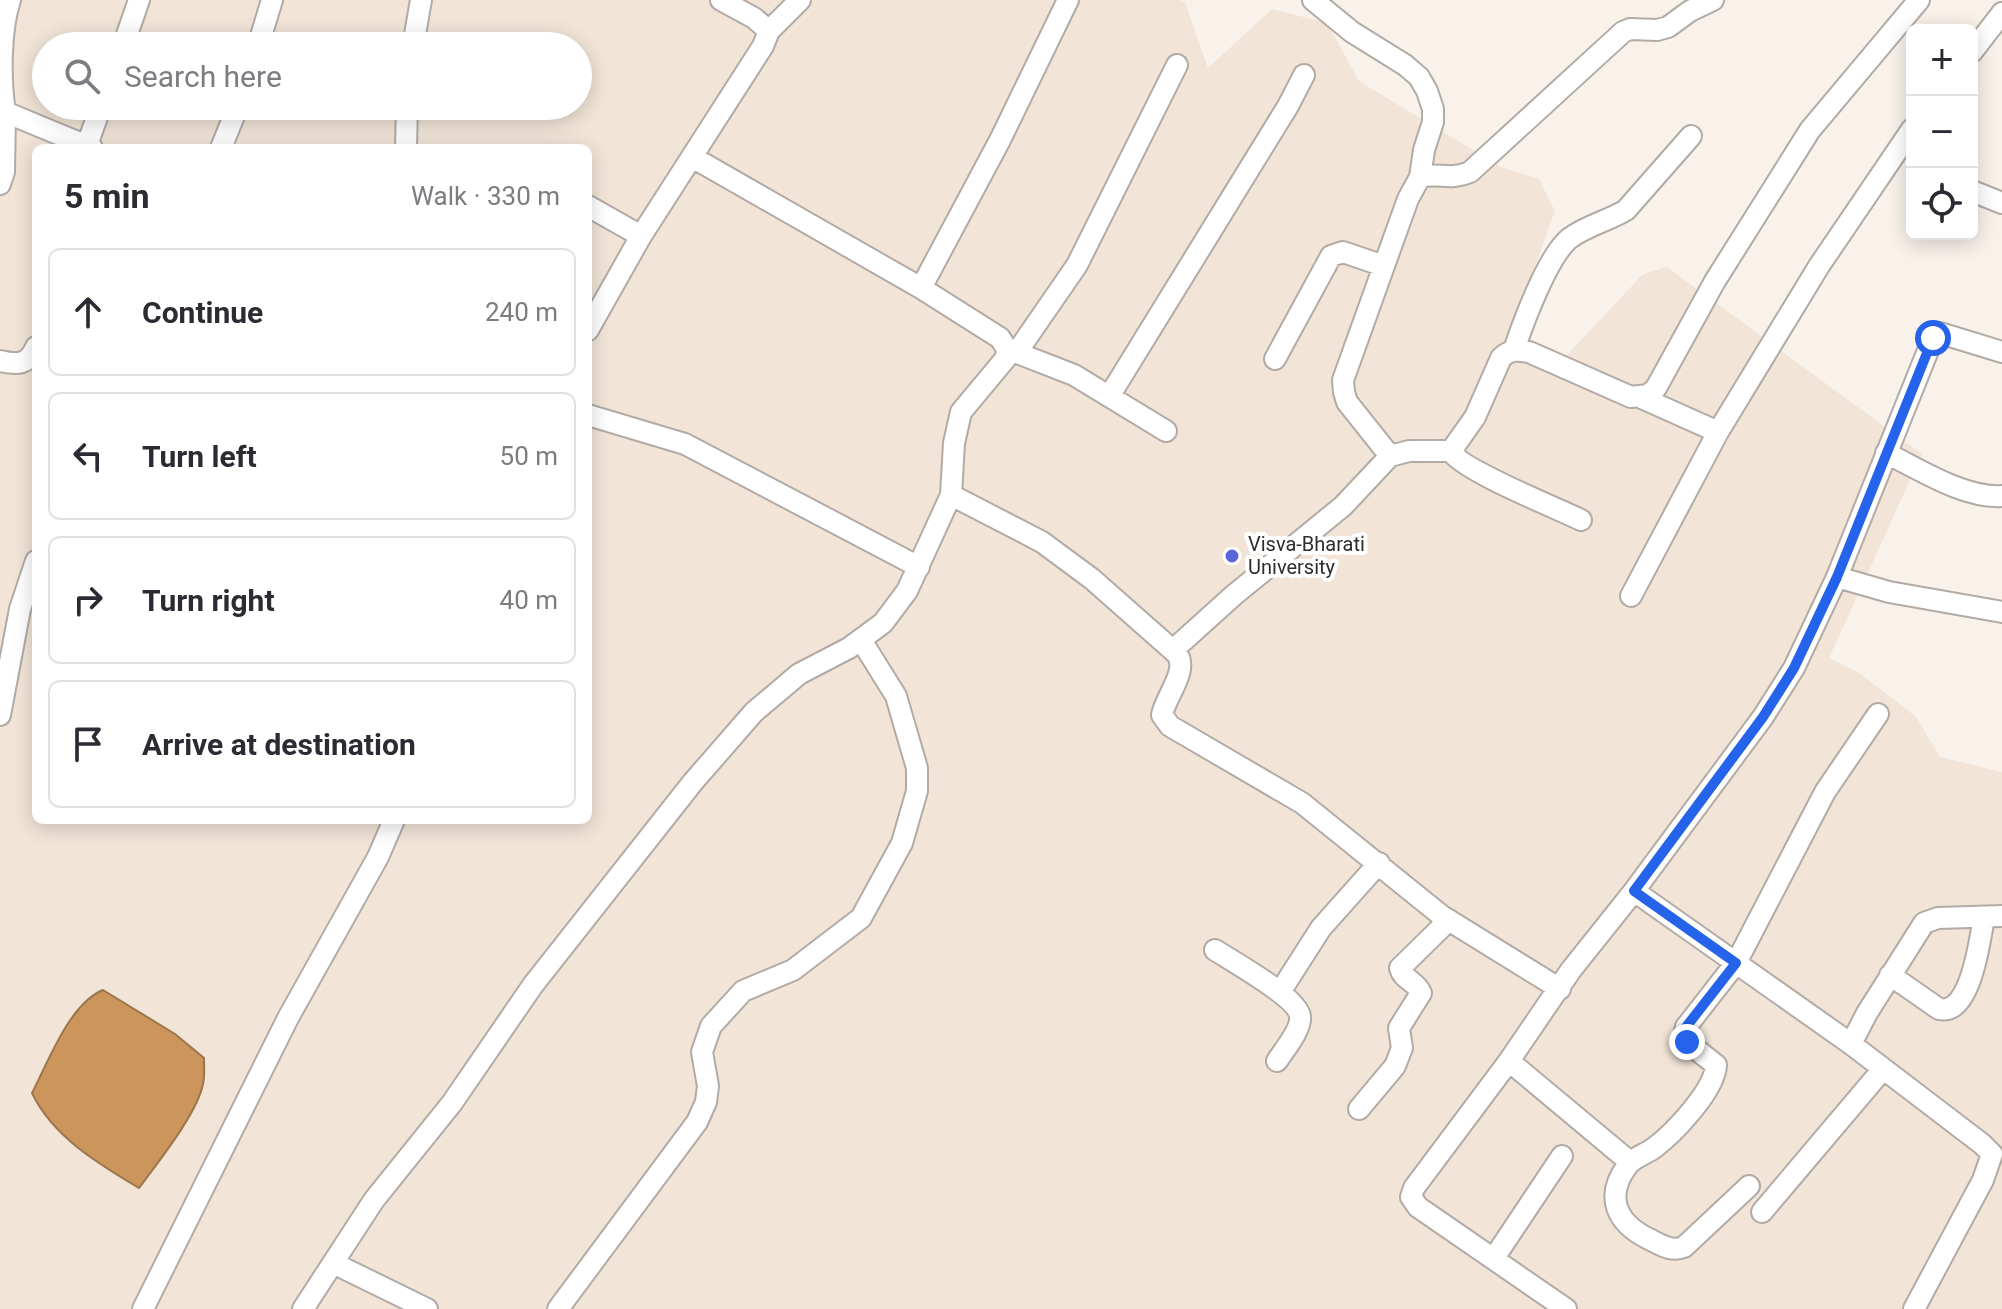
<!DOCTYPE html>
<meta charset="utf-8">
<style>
body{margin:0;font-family:Roboto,sans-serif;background:#f7f7f7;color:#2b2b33}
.controls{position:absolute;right:24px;top:24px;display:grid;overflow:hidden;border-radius:12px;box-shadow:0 4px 20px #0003}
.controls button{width:72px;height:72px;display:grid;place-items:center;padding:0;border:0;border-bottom:2px solid #e1e1e2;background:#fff;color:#2b2b33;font:40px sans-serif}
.stop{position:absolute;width:24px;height:24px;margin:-18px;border:6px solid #2563eb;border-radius:50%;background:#fff}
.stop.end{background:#2563eb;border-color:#fff;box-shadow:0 2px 8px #0008}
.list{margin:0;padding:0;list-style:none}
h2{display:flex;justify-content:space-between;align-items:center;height:104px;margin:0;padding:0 32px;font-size:34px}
h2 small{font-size:26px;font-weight:400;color:#7c7c81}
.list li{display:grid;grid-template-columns:52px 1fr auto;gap:24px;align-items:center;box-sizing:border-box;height:128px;margin:0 16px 16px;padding:0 16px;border:2px solid #e1e1e2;border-radius:12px}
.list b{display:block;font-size:30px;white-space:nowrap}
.list em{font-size:26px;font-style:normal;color:#7c7c81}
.icon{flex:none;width:44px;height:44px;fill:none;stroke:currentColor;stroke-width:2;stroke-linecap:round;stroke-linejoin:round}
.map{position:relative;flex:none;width:2002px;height:1309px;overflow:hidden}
.search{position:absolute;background:#fff;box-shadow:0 4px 20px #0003;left:32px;top:32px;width:560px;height:88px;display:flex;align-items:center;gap:20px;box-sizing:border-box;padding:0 28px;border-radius:44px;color:#7c7c81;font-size:30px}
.panel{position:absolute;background:#fff;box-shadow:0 4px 20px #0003;left:32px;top:144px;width:560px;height:680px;border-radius:12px}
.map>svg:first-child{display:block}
.built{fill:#f2e5d8;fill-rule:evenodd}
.water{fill:#cb955c;stroke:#9c764d;stroke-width:2}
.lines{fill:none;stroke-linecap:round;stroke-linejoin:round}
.street-casing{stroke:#b2aba5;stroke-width:24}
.street{stroke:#fff;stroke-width:20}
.route{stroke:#2563eb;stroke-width:10}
.poi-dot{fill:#5c64dc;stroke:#fff;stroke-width:3}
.labels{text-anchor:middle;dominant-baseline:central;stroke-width:8;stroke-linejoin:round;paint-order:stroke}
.poi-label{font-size:20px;fill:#2f2d2a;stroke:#fff;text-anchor:start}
</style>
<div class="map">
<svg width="2002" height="1309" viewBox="0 0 2002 1309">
<rect width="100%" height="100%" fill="#f9f2eb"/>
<path class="built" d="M 0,0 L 1180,0 L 1185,2 L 1208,68 L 1272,9 L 1327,23 L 1359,81 L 1501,167 L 1539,179 L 1555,211 L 1517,316 L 1535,349 L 1565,357 L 1643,274 L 1667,267 L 1922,454 L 1829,658 L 1861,674 L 1916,717 L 1940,757 L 2002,772 L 2002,1309 L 0,1309 ZM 46,46 L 578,46 L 578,106 L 46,106 ZM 36,148 L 588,148 L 588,820 L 36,820 Z"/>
<path class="water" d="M 103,990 L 175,1034 L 204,1058 C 204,1066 205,1076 203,1084 C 197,1114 158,1162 139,1188 C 99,1164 53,1137 32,1093 C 48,1062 70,1003 103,990 Z"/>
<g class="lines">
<g class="street-casing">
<path id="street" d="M 10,0 C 0,30 0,80 5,112 L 92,148
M 1313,0 L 1352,32 L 1405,65 L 1419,77 L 1427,91 L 1433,109 L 1433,122 L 1424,150 L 1420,177 L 1408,199 L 1343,380 L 1344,392 L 1347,402 L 1390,456
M 769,31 L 800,0
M 123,46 L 139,0
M 258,46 L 272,0
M 413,46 L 421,0
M 1972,52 L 2002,13
M 86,148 L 101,106
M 221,148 L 238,106
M 406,148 L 407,106
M 692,157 L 921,288
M 1420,177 C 1439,172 1449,181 1470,172 L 1623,32 L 1630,29 L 1657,30 L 1668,27 L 1690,11 L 1713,0
M 0,184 L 4,172 L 5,112
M 1972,191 L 2002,203
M 588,206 L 641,236
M 588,330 L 641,236 L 763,46 L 769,31 L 754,18 L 721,0
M 1007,349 L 1074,375 L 1166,431
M 1514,350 C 1523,323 1548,255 1570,238 C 1588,225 1608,221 1626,210 L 1691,136
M 1017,352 L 1077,265 L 1177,65
M 1275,359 L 1331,256 L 1343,252 L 1384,266
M 0,361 C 18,365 28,365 36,347
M 1110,395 L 1288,106 L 1304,75
M 1642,398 L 1718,432
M 588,415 L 685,444 L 919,567
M 1451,451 C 1459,469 1559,509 1581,520
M 1886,453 C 1919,469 1965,499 2002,496
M 951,495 L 954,443 L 961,412 L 1006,358 L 1007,349 L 1000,338 L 921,288 L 1000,140 L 1068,0
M 1837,577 L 1889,592 L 2002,612
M 1631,596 L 1718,432 L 1819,266 L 1912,129
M 1173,650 L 1234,595 L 1343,506 L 1390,456 L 1409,451 L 1451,451 L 1475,417 L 1501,358 C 1510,349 1517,350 1529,352 L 1631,397 L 1648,395 L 1656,388 L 1715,281 L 1810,130 L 1919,0
M 0,715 L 20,609 L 36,561
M 1634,891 L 1851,1044 L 1982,1144 L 1992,1154 L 1983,1180 L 1914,1309
M 1215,950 C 1232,961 1297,997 1300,1016 C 1302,1029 1284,1050 1277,1061
M 1890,975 L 1939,1009 C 1971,1016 1980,939 1984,917
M 1280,992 L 1321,928 L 1379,863
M 1851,1044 L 1867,1013 L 1924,923 L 1938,918 L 2002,916
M 1509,1061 L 1630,1162
M 1359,1109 L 1395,1066 L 1402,1048 L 1399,1028 L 1421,993 C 1416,981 1403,980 1400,968 L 1449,920
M 1749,1186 L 1684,1247 C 1671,1252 1661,1245 1649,1239 C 1616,1223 1604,1196 1628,1165 C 1634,1157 1646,1154 1654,1148 C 1674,1133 1715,1090 1716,1065 L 1687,1042 L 1684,1035 L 1686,1027 L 1736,963 L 1825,792 L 1878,714
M 1762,1212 L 1883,1069
M 1494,1258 L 1562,1156
M 333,1263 L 427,1309
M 143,1309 L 288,1018 L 378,857 L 394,820
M 303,1309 L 374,1200 L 452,1103 L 533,985 L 693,782 L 754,712 L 799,674 L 849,648 L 883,623 L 907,591 L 951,495 L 1042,542 L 1092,579 L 1177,654 C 1189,671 1165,697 1162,715 L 1170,726 L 1302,803 L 1442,916 L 1560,989
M 558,1309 L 697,1122 L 706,1102 L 708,1086 L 702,1052 L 711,1026 L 743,991 L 793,970 L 861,918 L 902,843 L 917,791 L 917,768 L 896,696 L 861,640
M 1566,1309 L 1418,1207 L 1411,1197 L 1414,1188 L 1509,1061 L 1571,970 L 1634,891 L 1763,717 L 1794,668 L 1837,577 L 1933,338 L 1940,333 L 2002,352"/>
</g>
<use href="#street" class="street"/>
</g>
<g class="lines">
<path class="route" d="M 1687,1042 L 1684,1035 L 1686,1027 L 1736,963 L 1634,891 L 1763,717 L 1794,668 L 1837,577 L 1933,338"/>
</g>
<circle class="poi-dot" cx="1232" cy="556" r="8"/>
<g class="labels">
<g class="poi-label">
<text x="1248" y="544">Visva-Bharati<tspan x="1248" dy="23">University</tspan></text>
</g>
</g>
</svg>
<div class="controls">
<button>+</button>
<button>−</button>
<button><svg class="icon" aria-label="locate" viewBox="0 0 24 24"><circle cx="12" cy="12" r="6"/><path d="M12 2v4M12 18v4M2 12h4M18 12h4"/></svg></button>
</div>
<div class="stop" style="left:1933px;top:338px"></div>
<div class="stop end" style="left:1687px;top:1042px"></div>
<div class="search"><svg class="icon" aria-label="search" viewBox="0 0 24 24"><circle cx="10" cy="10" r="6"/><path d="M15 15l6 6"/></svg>Search here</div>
<section class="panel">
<h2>5 min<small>Walk · 330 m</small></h2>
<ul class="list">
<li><svg class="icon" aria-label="ahead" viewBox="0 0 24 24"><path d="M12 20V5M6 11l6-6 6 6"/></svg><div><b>Continue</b></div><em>240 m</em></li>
<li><svg class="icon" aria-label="left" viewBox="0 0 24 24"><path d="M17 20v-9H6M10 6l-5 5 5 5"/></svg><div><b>Turn left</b></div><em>50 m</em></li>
<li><svg class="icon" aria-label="right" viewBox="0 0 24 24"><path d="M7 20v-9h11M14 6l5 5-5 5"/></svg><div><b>Turn right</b></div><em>40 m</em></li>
<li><svg class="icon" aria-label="arrive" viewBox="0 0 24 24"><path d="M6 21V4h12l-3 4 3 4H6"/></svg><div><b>Arrive at destination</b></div></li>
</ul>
</section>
</div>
